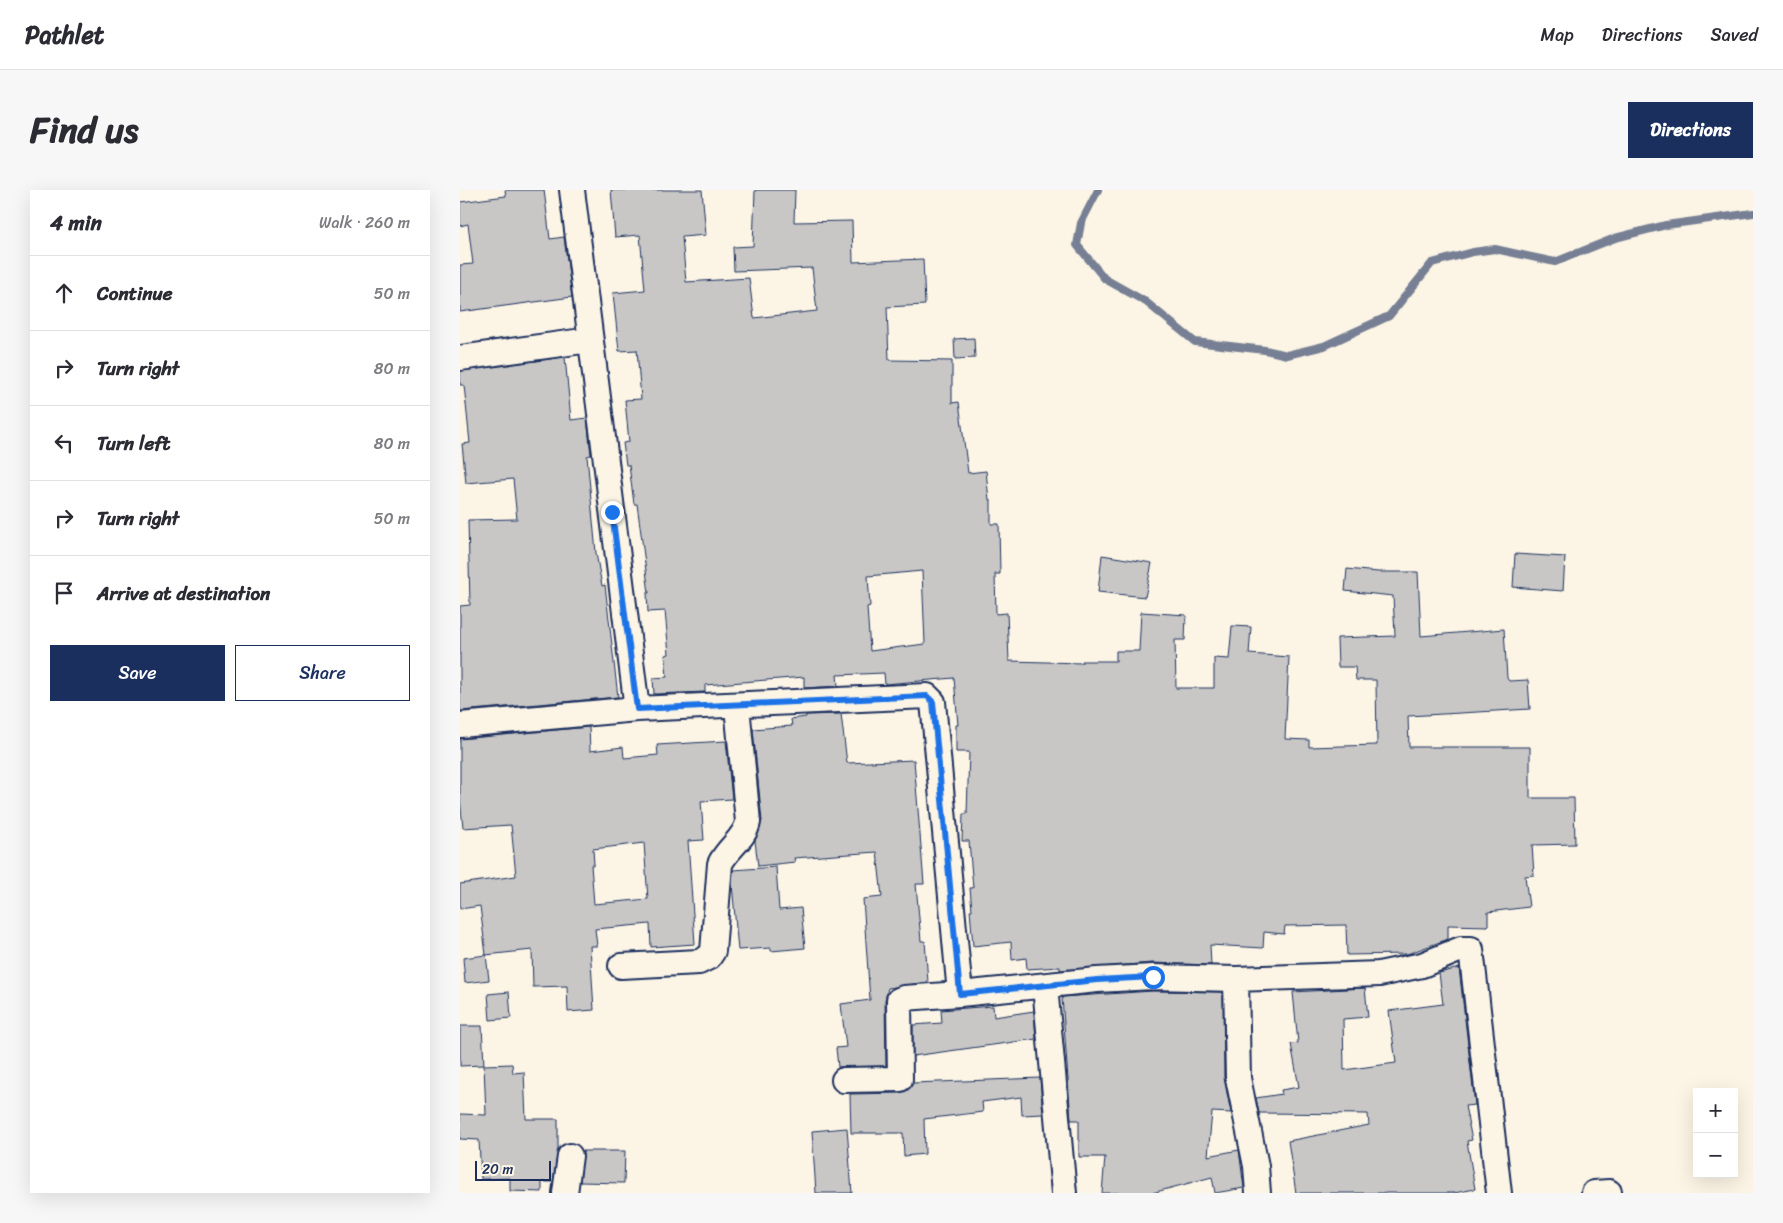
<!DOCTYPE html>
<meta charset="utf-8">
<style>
body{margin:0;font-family:Sriracha,sans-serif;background:#f7f7f7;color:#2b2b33}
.controls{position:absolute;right:15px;bottom:15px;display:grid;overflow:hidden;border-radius:0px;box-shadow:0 5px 20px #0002}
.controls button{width:45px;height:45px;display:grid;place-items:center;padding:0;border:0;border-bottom:1px solid #e1e1e2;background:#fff;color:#2b2b33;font:25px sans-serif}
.scale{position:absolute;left:15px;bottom:12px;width:76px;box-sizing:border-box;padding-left:5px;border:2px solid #1b2f5e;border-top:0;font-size:14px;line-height:18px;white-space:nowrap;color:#1b2f5e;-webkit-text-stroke:4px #fcf5e5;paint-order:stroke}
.stop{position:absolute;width:15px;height:15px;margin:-11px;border:4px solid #1a73e8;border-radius:50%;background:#fff}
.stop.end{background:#1a73e8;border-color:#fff;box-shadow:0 1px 5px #0008}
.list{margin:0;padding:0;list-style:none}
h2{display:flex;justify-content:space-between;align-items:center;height:65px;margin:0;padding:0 20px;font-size:21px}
h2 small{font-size:16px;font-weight:400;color:#7c7c81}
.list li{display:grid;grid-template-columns:32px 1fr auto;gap:15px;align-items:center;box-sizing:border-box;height:75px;padding:0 20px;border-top:1px solid #e1e1e2}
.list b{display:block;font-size:19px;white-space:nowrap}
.list em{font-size:16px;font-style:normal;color:#7c7c81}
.actions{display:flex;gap:10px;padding:15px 20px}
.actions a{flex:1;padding:11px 0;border:1px solid #1b2f5e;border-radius:0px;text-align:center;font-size:18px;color:#1b2f5e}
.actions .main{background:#1b2f5e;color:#fff}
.icon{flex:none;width:28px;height:28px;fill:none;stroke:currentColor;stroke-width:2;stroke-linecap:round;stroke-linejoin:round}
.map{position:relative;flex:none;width:1293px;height:1003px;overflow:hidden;border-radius:0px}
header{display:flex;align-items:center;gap:30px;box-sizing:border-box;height:70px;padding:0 25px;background:#fff;border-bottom:1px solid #e1e1e2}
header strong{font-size:24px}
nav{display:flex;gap:28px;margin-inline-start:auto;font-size:18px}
.intro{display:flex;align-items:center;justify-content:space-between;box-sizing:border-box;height:120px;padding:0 30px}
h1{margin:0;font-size:35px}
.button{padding:12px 22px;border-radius:0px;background:#1b2f5e;color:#fff;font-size:18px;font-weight:700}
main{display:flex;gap:30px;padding:0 30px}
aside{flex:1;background:#fff;border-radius:0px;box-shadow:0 5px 20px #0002}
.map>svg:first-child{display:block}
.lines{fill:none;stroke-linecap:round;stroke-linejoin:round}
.stream{stroke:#767f94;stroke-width:8}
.building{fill:#c8c7c6;stroke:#1b2f5e;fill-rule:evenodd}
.street-casing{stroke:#1b2f5e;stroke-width:28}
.street{stroke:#fcf5e5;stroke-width:24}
.route{stroke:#1a73e8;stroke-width:6}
</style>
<header>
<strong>Pathlet</strong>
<nav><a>Map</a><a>Directions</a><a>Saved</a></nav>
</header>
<div class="intro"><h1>Find us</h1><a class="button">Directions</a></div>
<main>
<aside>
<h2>4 min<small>Walk · 260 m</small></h2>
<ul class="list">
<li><svg class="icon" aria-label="ahead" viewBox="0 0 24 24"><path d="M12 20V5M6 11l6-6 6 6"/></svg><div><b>Continue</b></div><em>50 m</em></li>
<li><svg class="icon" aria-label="right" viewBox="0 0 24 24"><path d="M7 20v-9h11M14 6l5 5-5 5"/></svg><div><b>Turn right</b></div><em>80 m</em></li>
<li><svg class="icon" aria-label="left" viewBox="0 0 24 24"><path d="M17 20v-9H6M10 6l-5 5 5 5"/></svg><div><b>Turn left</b></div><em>80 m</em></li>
<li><svg class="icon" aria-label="right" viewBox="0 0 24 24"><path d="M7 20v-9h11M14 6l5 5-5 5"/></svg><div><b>Turn right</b></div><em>50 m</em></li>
<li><svg class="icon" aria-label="arrive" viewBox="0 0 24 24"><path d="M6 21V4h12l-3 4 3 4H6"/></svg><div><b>Arrive at destination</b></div></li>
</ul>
<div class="actions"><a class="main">Save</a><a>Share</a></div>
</aside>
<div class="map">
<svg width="1293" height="1003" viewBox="0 0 1293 1003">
<rect width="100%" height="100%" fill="#fcf5e5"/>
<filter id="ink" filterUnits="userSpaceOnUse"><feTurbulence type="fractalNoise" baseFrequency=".02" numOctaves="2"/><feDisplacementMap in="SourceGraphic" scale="10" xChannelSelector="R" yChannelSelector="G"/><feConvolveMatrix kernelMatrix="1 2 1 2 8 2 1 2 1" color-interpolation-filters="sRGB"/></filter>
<g filter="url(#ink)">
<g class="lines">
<path class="stream" d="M 638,0 L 621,33 L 617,55 L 645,89 L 686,112 L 735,152 L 805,160 L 827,165 L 864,156 L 929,126 L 972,73 L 1013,62 L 1035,59 L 1095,72 L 1155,48 L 1206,35 L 1293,23"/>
</g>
<path class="building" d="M 45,0 L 84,0 L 90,49 L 104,47 L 112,107 L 0,122 L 0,75 L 13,74 L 8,34 L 0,36 L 0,12 L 46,6 Z
M 151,0 L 242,0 L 246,45 L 222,47 L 226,92 L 289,88 L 294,128 L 357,121 L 352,78 L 274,81 L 273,57 L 293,56 L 295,0 L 335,0 L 334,32 L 392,31 L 393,72 L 463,69 L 465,115 L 427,117 L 429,170 L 492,171 L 492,213 L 499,212 L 508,283 L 526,281 L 529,310 L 531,310 L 531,334 L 539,334 L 540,384 L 535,384 L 536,424 L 547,423 L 549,471 L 622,473 L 622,471 L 656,471 L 656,461 L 679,461 L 681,422 L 726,425 L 725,450 L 715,450 L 716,498 L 754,498 L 754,468 L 769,469 L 772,436 L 791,437 L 789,464 L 829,467 L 825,549 L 849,550 L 849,557 L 917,555 L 916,490 L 896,490 L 895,477 L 878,477 L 877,448 L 935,446 L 933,406 L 885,401 L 887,379 L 918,382 L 958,382 L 961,446 L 1044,439 L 1047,488 L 1049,491 L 1068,490 L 1070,519 L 948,526 L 949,557 L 1070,557 L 1070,608 L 1114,608 L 1115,654 L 1072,655 L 1074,685 L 1065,686 L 1069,717 L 1028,722 L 1028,736 L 988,735 L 988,749 L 947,764 L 887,765 L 886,735 L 825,736 L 824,744 L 804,742 L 803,758 L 750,755 L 751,775 L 692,773 L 600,780 L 600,777 L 567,779 L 566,768 L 552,770 L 551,752 L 513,756 L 510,720 L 512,720 L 510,698 L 513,698 L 509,651 L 502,651 L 503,624 L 507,624 L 509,562 L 496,562 L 496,535 L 498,535 L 494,488 L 425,494 L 424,483 L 377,485 L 378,496 L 344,498 L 344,487 L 245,495 L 245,502 L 194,504 L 193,488 L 207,487 L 205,465 L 209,464 L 205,421 L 188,422 L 187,403 L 189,403 L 177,314 L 174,314 L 169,275 L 166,275 L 163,253 L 169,252 L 165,210 L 181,209 L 177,160 L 159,161 L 153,103 L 185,100 L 180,45 L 155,47 ZM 462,381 L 465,454 L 410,461 L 407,417 L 410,416 L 408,386 Z
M 514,148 L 515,168 L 495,169 L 494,149 Z
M 105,167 L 111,230 L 127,228 L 131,265 L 127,266 L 136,363 L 142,396 L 145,395 L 158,507 L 0,521 L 0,416 L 10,415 L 8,330 L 57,329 L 53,289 L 6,293 L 2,254 L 10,253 L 4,195 L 0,195 L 0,181 Z
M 1055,364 L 1105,367 L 1103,401 L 1053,397 Z
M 642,365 L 692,373 L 685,407 L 638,402 Z
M 381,524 L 387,573 L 454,570 L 464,694 L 456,694 L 461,751 L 465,751 L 468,792 L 428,798 L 425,810 L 426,876 L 378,877 L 376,858 L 386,857 L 381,814 L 410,810 L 403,709 L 422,707 L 417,662 L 334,668 L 335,672 L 298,676 L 295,651 L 302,631 L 293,539 L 332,536 L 331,529 L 346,527 L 346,525 Z
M 129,537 L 130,561 L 163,557 L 164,568 L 198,565 L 197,555 L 266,551 L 272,609 L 241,611 L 244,650 L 228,651 L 235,754 L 191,757 L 190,734 L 135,739 L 137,756 L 130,756 L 134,820 L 108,822 L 107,796 L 73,797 L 72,760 L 26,765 L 20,716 L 0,719 L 0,694 L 56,686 L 51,635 L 3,638 L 0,608 L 0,549 ZM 184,653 L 188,709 L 134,714 L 131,675 L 134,675 L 133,659 Z
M 316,677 L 319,720 L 341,718 L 345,758 L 311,761 L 311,758 L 278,760 L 272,694 L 273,680 Z
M 26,765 L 29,790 L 5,793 L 3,768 Z
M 999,778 L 1015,915 L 1005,916 L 1012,950 L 1007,951 L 1015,999 L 994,1003 L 836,1003 L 828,951 L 909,935 L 908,924 L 799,923 L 796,908 L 822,904 L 821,900 L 839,897 L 831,854 L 838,853 L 833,802 L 905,798 L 908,827 L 883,829 L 884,880 L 936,873 L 929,821 L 983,814 L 979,783 Z
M 693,801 L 763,802 L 764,888 L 771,923 L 752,922 L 748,966 L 779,960 L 784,998 L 755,1003 L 752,987 L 692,1003 L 642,1003 L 645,967 L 619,967 L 619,930 L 611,930 L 602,807 Z
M 49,802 L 51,828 L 30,830 L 28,804 Z
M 533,816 L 534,827 L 574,821 L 576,849 L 453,866 L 453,835 L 482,833 L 481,820 Z
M 0,836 L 22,836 L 24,875 L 52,874 L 53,883 L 64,882 L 66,929 L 98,929 L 98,960 L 93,992 L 82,992 L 82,1002 L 50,1001 L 50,988 L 21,989 L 19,950 L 0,949 L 0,924 L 26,925 L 24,875 L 0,876 Z
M 580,888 L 583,924 L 562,925 L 561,907 L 522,912 L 523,922 L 464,929 L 465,964 L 444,966 L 443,943 L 391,943 L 390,904 L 441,903 L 447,900 L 453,893 Z
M 387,938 L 392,1003 L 356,1003 L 352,941 Z
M 123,961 L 165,961 L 164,993 L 120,992 Z"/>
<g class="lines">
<g class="street-casing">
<path id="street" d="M 112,0 L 177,519
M 0,168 L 130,150
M 0,535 L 177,519 L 467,506 L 473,512 L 500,804 L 637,790 L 693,787 L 776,789 L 919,784 L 962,775 L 1001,759 L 1011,759 L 1039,1003
M 161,776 L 239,772 L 249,767 L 253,761 L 260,674 C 267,658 285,649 288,632 L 277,516
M 776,789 L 778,888 L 796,976 L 798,1003
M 585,796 L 604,1003
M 384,890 L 440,889 L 439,810 L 444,808 L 500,804
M 105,1003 L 110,966
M 1134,1003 L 1149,1002"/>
</g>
<use href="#street" class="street"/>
</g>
</g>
<g class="lines" filter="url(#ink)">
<path class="route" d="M 152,322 L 177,519 L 467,506 L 473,512 L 500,804 L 637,790 L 693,787"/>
</g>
</svg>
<div class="controls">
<button>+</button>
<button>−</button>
</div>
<div class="scale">20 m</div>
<div class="stop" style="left:693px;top:787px"></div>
<div class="stop end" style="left:152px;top:322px"></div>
</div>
</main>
